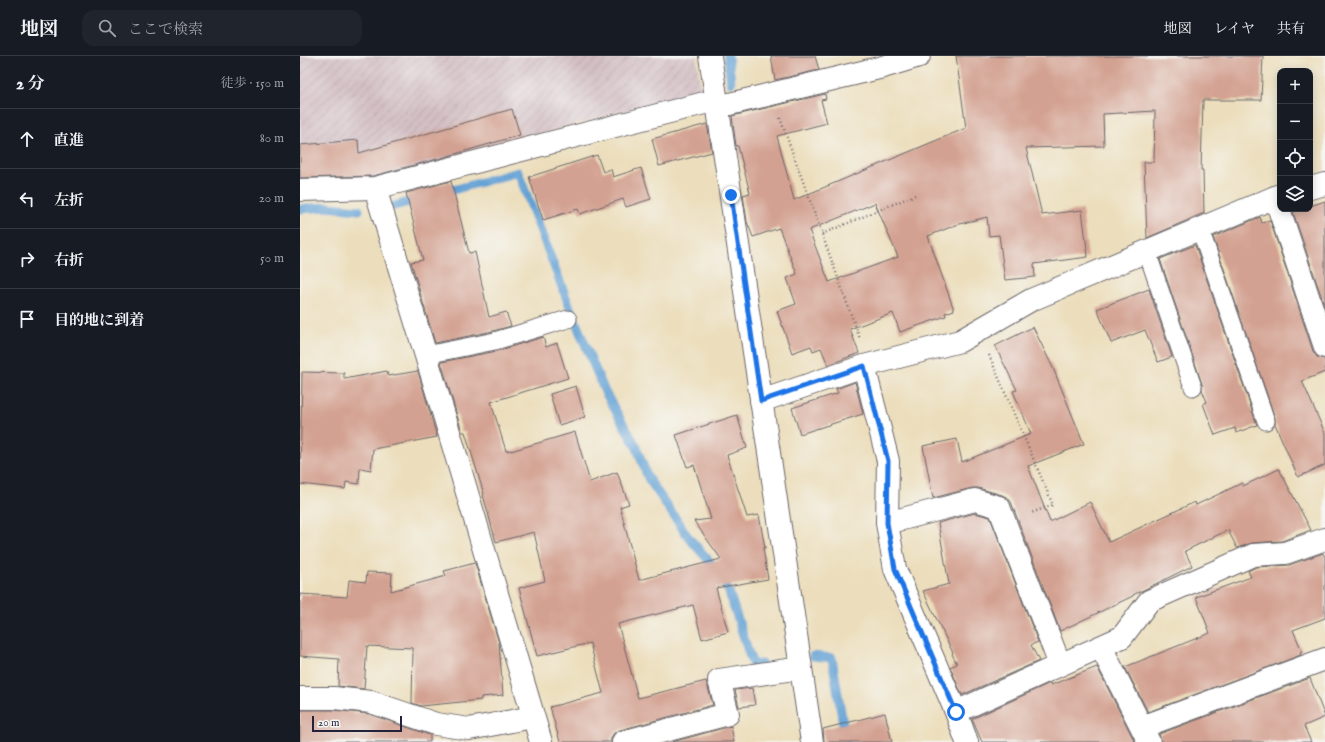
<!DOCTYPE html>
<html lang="ja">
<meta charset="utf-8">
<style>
body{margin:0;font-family:"IM FELL English","Noto Serif JP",serif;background:#20242c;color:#f1f3f6}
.controls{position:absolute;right:12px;top:12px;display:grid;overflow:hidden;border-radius:8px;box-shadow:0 2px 10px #0003}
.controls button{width:36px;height:36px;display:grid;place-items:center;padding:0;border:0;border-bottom:1px solid #363941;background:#171b24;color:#f1f3f6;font:20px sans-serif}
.scale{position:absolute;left:12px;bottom:10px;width:90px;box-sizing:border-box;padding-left:4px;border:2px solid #22223b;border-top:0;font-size:11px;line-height:14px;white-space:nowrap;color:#22223b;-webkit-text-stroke:3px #f6f6f2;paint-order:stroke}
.stop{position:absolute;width:12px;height:12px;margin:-9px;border:3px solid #1a73e8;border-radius:50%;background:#fff}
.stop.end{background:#1a73e8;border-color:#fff;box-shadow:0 1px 4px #0008}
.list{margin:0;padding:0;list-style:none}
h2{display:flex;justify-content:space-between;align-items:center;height:52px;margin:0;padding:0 16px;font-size:17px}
h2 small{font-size:13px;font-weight:400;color:#9ea1a6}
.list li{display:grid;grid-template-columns:26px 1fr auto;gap:12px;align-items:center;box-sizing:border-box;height:60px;padding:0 16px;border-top:1px solid #363941}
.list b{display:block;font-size:15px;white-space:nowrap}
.list em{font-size:13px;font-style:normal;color:#9ea1a6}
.icon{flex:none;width:22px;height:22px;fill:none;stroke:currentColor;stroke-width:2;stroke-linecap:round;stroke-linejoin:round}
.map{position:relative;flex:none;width:1025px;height:686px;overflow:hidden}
header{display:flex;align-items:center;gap:24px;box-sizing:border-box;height:56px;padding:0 20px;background:#171b24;border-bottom:1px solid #363941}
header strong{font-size:19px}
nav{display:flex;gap:22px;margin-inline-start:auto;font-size:14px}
.search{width:280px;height:36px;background:#20242c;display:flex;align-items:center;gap:10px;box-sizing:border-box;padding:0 14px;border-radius:12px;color:#9ea1a6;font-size:15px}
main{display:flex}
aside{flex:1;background:#171b24}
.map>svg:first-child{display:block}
.industrial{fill:url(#industrial-furrows)}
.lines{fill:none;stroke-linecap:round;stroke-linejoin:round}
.stream{stroke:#62a0d4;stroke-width:9}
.building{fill:#d3a191;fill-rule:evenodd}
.service-casing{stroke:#696468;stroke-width:19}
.minor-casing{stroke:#696468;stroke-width:24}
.path{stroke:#696468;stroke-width:2.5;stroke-dasharray:1 3;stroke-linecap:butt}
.service{stroke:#fff;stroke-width:17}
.minor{stroke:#fff;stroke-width:22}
.route{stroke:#1a73e8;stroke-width:5}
</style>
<header>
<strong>地図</strong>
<div class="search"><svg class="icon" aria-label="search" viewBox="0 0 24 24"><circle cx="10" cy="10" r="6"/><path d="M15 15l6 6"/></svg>ここで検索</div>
<nav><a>地図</a><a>レイヤ</a><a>共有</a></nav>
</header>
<main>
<aside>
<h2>2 分<small>徒歩 · 150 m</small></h2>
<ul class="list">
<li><svg class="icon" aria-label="ahead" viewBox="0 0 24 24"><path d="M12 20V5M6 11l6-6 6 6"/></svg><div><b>直進</b></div><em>80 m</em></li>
<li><svg class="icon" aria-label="left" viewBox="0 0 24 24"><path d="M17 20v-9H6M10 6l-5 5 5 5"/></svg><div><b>左折</b></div><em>20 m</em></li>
<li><svg class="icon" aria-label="right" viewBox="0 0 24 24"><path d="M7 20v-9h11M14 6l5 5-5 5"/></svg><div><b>右折</b></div><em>50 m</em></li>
<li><svg class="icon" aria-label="arrive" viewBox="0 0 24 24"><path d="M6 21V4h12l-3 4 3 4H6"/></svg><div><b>目的地に到着</b></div></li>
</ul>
</aside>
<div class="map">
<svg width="1025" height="686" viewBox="0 0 1025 686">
<defs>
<pattern id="industrial-furrows" width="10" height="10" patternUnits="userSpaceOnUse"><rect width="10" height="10" fill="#d2bec3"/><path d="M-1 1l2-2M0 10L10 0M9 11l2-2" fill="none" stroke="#b4a3a8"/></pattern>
</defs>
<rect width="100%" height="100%" fill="#f6f6f2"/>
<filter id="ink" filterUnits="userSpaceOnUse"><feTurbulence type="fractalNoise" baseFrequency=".025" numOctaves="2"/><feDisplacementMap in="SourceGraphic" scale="8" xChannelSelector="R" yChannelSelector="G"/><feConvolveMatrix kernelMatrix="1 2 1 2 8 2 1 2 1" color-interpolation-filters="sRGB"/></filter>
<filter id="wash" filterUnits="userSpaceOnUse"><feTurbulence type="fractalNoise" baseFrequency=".012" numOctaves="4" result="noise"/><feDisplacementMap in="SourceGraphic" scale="16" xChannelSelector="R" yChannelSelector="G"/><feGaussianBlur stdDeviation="0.9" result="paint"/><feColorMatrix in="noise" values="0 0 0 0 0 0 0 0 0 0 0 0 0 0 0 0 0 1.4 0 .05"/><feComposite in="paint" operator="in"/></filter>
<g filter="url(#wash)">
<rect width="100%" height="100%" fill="#ecdebc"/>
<path class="industrial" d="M 0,0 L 396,0 L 401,35 L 76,122 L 0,128 Z"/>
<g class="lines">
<path class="stream" d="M 428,0 L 431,27
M 142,137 L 218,116 L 274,262 L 305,336 L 336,390 L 348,422 L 389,482 L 418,515 L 429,536 L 453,610 L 462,608
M 94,150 L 120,143
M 0,153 L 28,151 L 59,154
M 513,600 L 532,602 L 546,686"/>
</g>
<g id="blocks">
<path class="building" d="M 471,0 L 515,0 L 519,14 L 475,24 Z
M 656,0 L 963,0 L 961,44 L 903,44 L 901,114 L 903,114 L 904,157 L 847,182 L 844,106 L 854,106 L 855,55 L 803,58 L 804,90 L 726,92 L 742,159 L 782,154 L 788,201 L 734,208 L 735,221 L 705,224 L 699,179 L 689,180 L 687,161 L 656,169 L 628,180 L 654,254 L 645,257 L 646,260 L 600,276 L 593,257 L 550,273 L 559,297 L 528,309 L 521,292 L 513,295 L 511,290 L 492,297 L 477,255 L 496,248 L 487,222 L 497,218 L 479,172 L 453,181 L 447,166 L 443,139 L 450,137 L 438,90 L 436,90 L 432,60 L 525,38 L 526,43 L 521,44 L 527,67 L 477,80 L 494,144 L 666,72 ZM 575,147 L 598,201 L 529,226 L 509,174 Z
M 212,53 L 220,79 L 145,101 L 73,120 L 0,122 L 0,89 L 58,84 L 59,97 Z
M 407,68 L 412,96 L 359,110 L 352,83 Z
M 297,99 L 303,116 L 311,113 L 313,121 L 341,112 L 351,143 L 326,151 L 323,143 L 280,158 L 278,153 L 243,164 L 229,121 Z
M 151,125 L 169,197 L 175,196 L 189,261 L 206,256 L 211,270 L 193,275 L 135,287 L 111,206 L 123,204 L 106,137 Z
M 1025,145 L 1025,251 L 993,156 L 1002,153 L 1010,153 L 1010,150 Z
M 960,161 L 962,167 L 970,164 L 1013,295 L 1017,301 L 1025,303 L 1025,316 L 1002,325 L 1025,377 L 1025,409 L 998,421 L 975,368 L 975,362 L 913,181 Z
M 895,189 L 957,369 L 936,377 L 935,372 L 915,379 L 903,348 L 907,346 L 902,334 L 902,328 L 860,203 Z
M 849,233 L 872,301 L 858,306 L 845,274 L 811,287 L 797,253 Z
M 733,271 L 753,312 L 784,388 L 728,410 L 750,466 L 790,446 L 809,486 L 895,446 L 896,449 L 942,427 L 943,430 L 979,413 L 1011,474 L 982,485 L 952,487 L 937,492 L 928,474 L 885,495 L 892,510 L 833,539 L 833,540 L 760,575 L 711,446 L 708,442 L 702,439 L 678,432 L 672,432 L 633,442 L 623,390 L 657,383 L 662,406 L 731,378 L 713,335 L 717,334 L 695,290 Z
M 243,281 L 246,291 L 257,287 L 268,322 L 191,346 L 206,395 L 211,394 L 211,395 L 275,376 L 290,426 L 317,416 L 329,448 L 320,451 L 339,524 L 421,503 L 394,465 L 411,463 L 394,409 L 387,411 L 376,379 L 437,359 L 447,392 L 427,399 L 447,461 L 459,459 L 465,492 L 463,492 L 468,523 L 416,532 L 428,576 L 402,583 L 393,549 L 318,568 L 338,642 L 406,625 L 413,649 L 320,674 L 314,677 L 311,682 L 311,686 L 260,686 L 250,651 L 303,637 L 290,587 L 237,600 L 219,532 L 245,525 L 234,476 L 196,486 L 183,439 L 184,438 L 165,376 L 162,376 L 141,306 L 197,295 Z
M 87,315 L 88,320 L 118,315 L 137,381 L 73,393 L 71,414 L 60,412 L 59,428 L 46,426 L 45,433 L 0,428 L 2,316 L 44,317 L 44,323 Z
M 555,326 L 563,358 L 500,378 L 492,352 L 538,337 L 536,333 Z
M 276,330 L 285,361 L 259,369 L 250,338 Z
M 675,457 L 690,461 L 738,586 L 731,589 L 739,605 L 662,639 L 650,611 L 657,608 L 652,598 L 653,597 L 623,535 L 649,528 L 638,467 Z
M 1023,497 L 1025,501 L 1025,562 L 993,574 L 1002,595 L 1000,596 L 1001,599 L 848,656 L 825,611 L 910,577 L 896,541 L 951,521 L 948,515 L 956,511 L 989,509 Z
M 175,507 L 199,587 L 203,639 L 181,641 L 181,644 L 121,650 L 112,647 L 113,592 L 67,590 L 64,633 L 38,630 L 39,603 L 0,600 L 0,538 L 47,541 L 49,524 L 66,526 L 67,516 L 92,517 L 91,535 L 146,520 L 144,515 Z
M 797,611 L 835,686 L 682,686 L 672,663 L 750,627 L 751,629 Z
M 1010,622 L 1025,661 L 1004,670 L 1011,686 L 861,686 L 859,678 Z
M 452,632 L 455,649 L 439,651 L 435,634 Z
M 0,654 L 33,654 L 69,658 L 130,679 L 130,686 L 0,686 Z
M 585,657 L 592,686 L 524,686 L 523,673 Z
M 431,670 L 434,686 L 372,686 Z"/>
</g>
</g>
<g filter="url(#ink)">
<use href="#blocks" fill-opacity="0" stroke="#696468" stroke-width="1"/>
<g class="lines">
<g class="service-casing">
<path id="service" d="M 900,173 L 966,365
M 847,196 L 893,331
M 126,299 L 195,285 L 268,263"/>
</g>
<g class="minor-casing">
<path id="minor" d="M 410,0 L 512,686
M 417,51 L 583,11 L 619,0
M 75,132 L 144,359 L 241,686
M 1010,132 L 1025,128
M 0,134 L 75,132 L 416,44
M 975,141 L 1025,291
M 564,310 L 588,405 L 587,467 L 595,513 L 656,656 L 667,686
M 461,345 L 564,310 L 660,285 L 731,244 L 980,139
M 587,467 L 675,444 L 699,451 L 760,609
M 801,591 L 849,686
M 0,642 L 34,642 L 71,646 L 136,668 L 169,673 L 233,661
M 656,656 L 822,581 L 849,545 L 953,499 L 985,497 L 1025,483
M 842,671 L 1025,603
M 323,686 L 428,658 L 419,624 L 501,612"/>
</g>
<path class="path" d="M 480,62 L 560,283
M 522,178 L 615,139
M 689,299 L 753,449 L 731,457"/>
<use href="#service" class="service"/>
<use href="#minor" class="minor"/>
</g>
</g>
<g class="lines" filter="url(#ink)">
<path class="route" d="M 431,139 L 461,345 L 564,310 L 588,405 L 587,467 L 595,513 L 656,656"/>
</g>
</svg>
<div class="controls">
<button>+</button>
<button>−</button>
<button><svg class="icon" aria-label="locate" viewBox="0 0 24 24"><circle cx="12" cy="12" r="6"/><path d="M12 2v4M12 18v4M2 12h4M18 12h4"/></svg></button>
<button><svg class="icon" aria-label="layers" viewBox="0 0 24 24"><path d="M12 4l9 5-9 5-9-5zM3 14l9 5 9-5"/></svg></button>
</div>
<div class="scale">20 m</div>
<div class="stop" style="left:656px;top:656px"></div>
<div class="stop end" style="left:431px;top:139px"></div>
</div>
</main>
